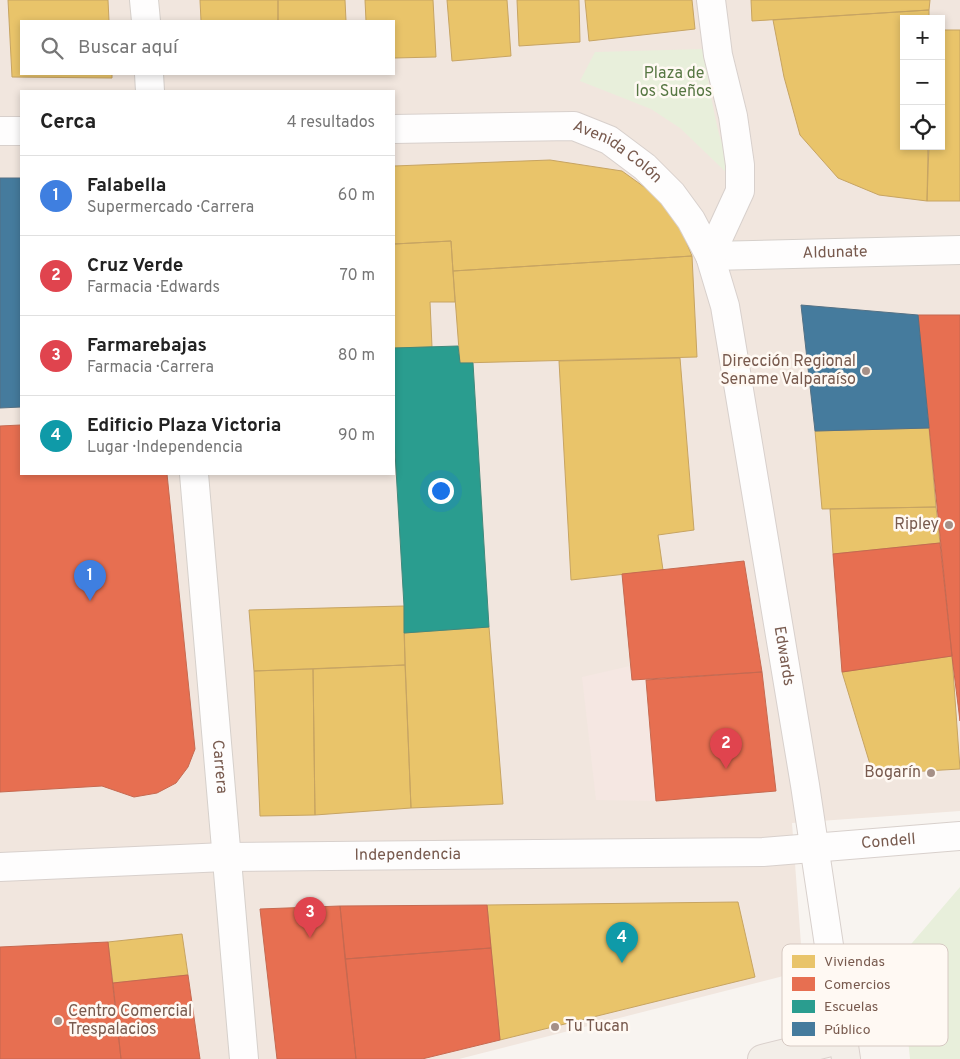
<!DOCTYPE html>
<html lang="es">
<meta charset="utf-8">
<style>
body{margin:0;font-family:Overpass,sans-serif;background:#f6f6f6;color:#222}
.controls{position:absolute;right:15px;top:15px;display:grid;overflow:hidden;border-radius:0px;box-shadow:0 2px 8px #0003}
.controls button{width:45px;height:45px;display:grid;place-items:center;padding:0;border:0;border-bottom:1px solid #e0e0e0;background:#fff;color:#222;font:25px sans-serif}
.you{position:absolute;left:440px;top:490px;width:18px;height:18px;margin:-12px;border:4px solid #fff;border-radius:50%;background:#1a73e8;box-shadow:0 0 0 8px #1a73e833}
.badge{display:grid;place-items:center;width:32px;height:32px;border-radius:50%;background:#0f766e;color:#fff;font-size:16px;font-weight:700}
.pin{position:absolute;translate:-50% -41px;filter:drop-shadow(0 1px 2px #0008)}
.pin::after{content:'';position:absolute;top:26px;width:18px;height:15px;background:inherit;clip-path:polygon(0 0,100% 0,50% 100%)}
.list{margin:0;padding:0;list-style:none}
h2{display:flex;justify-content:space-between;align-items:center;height:65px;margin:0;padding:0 20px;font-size:21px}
h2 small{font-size:16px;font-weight:400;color:#767676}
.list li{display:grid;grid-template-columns:32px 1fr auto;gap:15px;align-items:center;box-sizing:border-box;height:80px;padding:0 20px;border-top:1px solid #e0e0e0}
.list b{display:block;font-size:19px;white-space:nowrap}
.list p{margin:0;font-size:16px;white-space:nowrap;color:#767676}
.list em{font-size:16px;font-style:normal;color:#767676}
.icon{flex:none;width:28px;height:28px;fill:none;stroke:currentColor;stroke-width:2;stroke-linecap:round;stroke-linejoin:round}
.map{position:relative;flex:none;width:960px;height:1059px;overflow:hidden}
.search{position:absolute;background:#fff;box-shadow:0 2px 8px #0003;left:20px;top:20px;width:375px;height:55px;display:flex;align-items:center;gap:12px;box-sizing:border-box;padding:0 18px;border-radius:0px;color:#767676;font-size:19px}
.panel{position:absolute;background:#fff;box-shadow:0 2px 8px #0003;left:20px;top:90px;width:375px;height:385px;border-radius:0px}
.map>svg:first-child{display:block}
.residential{fill:#f1e6de;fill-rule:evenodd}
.commercial{fill:#f5e7e2}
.green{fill:#e8efdb}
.homes{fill:#e9c46a;stroke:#c7a462}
.shops{fill:#e76f51;stroke:#c66950}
.schools{fill:#2a9d8f;stroke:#41897c}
.public{fill:#457b9d;stroke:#547185}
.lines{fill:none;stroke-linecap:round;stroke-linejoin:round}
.street-casing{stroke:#d6d0cb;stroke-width:30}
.secondary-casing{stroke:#d8d0cc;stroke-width:30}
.primary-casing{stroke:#dad0cc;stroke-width:30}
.street{stroke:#fefdfd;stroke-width:28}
.secondary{stroke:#fefdfd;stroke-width:28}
.primary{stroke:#f3eee8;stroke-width:28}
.poi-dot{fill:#a59087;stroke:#fff9f3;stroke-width:2}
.labels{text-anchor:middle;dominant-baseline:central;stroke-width:5;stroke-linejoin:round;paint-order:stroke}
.park-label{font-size:16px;fill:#577743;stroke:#fff9f3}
.street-label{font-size:16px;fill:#785a4e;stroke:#fff9f3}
.poi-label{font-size:16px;fill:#785a4e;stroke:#fff9f3;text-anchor:end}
.key{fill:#fff9f3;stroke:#d6c9c2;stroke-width:1}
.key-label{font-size:14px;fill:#785a4e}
</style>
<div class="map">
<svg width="960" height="1059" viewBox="0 0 960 1059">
<rect width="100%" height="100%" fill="#f8f4f0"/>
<path class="residential" d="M 0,0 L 960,0 L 960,811 L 792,823 L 803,971 L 459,1059 L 0,1059 ZM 904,19 L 941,19 L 941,146 L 904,146 ZM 21,21 L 394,21 L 394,74 L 21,74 ZM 21,91 L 394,91 L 394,474 L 21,474 Z"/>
<path class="commercial" d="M 630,666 L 632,680 L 646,680 L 656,801 L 596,800 L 582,677 Z"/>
<path class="green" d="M 704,49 C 707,77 712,103 718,130 C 722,146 730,161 732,178 L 680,128 L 651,109 L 580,81 L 595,52 Z
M 960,887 L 960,1059 L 910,1059 L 900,957 Z"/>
<path class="homes" d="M 8,0 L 108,0 L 109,21 L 21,21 L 21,74 L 112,74 L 112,78 L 12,77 Z
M 200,0 L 278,0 L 278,21 L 201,21 Z
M 278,0 L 345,0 L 346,21 L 278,21 Z
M 365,0 L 433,0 L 436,57 L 394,58 L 394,21 L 366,21 Z
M 447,0 L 507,0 L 511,56 L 452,61 Z
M 517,0 L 579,0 L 580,42 L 519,46 Z
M 585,0 L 692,0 L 695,29 L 589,41 Z
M 751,0 L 930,0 L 929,10 L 752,21 Z
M 929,10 L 929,19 L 904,19 L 904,146 L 928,146 L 927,201 L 879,195 L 838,178 L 800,135 L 784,77 L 773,20 Z
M 941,30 L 960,30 L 960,201 L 927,201 L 929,146 L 941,146 Z
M 550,160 L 622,171 L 672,207 L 692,256 L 453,271 L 451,241 L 394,244 L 394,166 Z
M 451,241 L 455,302 L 430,302 L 432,347 L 394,348 L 394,244 Z
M 692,256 L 697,357 L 460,363 L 453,271 Z
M 680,358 L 694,530 L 658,535 L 663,570 L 571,580 L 559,361 Z
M 929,428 L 936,507 L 822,509 L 815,431 Z
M 936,507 L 940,543 L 833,554 L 830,509 Z
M 404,606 L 405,665 L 254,671 L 249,610 Z
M 489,627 L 503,804 L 411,808 L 404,633 Z
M 952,656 L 960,769 L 873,774 L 842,672 Z
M 405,665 L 411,808 L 315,815 L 313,669 Z
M 313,669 L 315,815 L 260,816 L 254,671 Z
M 738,902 L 755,977 L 500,1040 L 487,905 Z
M 182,934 L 188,975 L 113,983 L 108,942 Z"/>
<path class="shops" d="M 918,315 L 960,315 L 960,721 L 952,656 Z
M 21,425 L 21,474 L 167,474 L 195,749 L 188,767 L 176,783 L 157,793 L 134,797 L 102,786 L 0,792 L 0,426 Z
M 940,543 L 952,656 L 842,672 L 833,554 Z
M 744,561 L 762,672 L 632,680 L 622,574 Z
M 762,672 L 776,791 L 656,801 L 646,680 Z
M 487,905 L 491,948 L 345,959 L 340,906 Z
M 340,906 L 356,1059 L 277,1059 L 260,909 Z
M 108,942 L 121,1059 L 0,1059 L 0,947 Z
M 491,948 L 500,1040 L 422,1059 L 356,1059 L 345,959 Z
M 188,975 L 200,1059 L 121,1059 L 113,983 Z"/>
<path class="schools" d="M 458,346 L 460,363 L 473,363 L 489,627 L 404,633 L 404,606 L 394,435 L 394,348 Z"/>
<path class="public" d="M 0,178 L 21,178 L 21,407 L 0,408 Z
M 801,305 L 918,315 L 929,428 L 815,431 Z"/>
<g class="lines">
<g class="street-casing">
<g id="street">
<path d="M 144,0 L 146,21"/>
<path d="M 149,74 L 150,91"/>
<path id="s1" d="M 710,256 L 960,250"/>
<path id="s2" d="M 194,474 L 244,1059"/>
</g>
</g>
<g class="secondary-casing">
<g id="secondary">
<path id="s3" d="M 394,129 L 574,126 L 609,140 L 645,167 L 672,194 L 691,220 L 710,256 L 725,306 L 805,785 L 843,1039"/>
<path d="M 0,131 L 21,131"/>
<path d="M 710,256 L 740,191 L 740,165 L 733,116 L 718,55 L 711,0"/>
<path id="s4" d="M 0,867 L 225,857 L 763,852 L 960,836"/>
</g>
</g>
<g class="primary-casing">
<path id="primary" d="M 762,1059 L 843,1039 L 846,1059"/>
</g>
<use href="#street" class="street"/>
<use href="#secondary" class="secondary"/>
<use href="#primary" class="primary"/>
</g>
<g class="poi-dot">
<circle cx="866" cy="371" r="5"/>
<circle cx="949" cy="525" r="5"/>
<circle cx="931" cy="773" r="5"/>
<circle cx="58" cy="1021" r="5"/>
<circle cx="555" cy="1027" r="5"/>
</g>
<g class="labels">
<g class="park-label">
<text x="674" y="74">Plaza de<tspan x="674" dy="18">los Sueños</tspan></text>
</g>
<g class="street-label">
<text stroke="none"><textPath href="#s3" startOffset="231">Avenida Colón</textPath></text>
<text stroke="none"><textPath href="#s1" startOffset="125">Aldunate</textPath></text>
<text stroke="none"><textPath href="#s3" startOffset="781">Edwards</textPath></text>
<text stroke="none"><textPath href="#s2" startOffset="294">Carrera</textPath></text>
<text stroke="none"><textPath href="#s4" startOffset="889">Condell</textPath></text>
<text stroke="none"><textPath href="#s4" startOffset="408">Independencia</textPath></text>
</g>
<g class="poi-label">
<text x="856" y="362">Dirección Regional<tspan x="856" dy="18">Sename Valparaíso</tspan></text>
<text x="939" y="525">Ripley</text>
<text x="921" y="773">Bogarín</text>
<text x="68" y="1012" text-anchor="start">Centro Comercial<tspan x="68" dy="18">Trespalacios</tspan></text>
<text x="565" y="1027" text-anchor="start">Tu Tucan</text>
</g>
</g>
<rect x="782" y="944" width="166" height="102" rx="8" class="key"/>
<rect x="792" y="955" width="23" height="13" fill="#e9c46a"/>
<rect x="792" y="977" width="23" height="14" fill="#e76f51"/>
<rect x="792" y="1000" width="23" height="13" fill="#2a9d8f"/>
<rect x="792" y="1022" width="23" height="14" fill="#457b9d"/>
<g class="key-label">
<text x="824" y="966">Viviendas</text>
<text x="824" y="989">Comercios</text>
<text x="824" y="1011">Escuelas</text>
<text x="824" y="1034">Público</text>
</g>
</svg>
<div class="controls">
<button>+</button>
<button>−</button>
<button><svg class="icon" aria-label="locate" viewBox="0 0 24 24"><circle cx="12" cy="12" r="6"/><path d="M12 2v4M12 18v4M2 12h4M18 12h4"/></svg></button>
</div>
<div class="you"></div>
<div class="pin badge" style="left:90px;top:601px;background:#3f7fe0">1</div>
<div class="pin badge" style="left:726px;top:769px;background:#e0444e">2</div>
<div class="pin badge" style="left:310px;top:938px;background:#e0444e">3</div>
<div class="pin badge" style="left:622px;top:963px;background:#0f9aa8">4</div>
<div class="search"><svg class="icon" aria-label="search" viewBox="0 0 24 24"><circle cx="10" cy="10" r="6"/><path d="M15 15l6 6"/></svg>Buscar aquí</div>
<section class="panel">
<h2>Cerca<small>4 resultados</small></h2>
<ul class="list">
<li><span class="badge" style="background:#3f7fe0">1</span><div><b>Falabella</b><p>Supermercado · Carrera</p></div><em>60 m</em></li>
<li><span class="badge" style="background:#e0444e">2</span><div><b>Cruz Verde</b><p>Farmacia · Edwards</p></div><em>70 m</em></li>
<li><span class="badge" style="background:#e0444e">3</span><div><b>Farmarebajas</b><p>Farmacia · Carrera</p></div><em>80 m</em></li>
<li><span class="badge" style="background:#0f9aa8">4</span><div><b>Edificio Plaza Victoria</b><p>Lugar · Independencia</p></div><em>90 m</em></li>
</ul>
</section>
</div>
